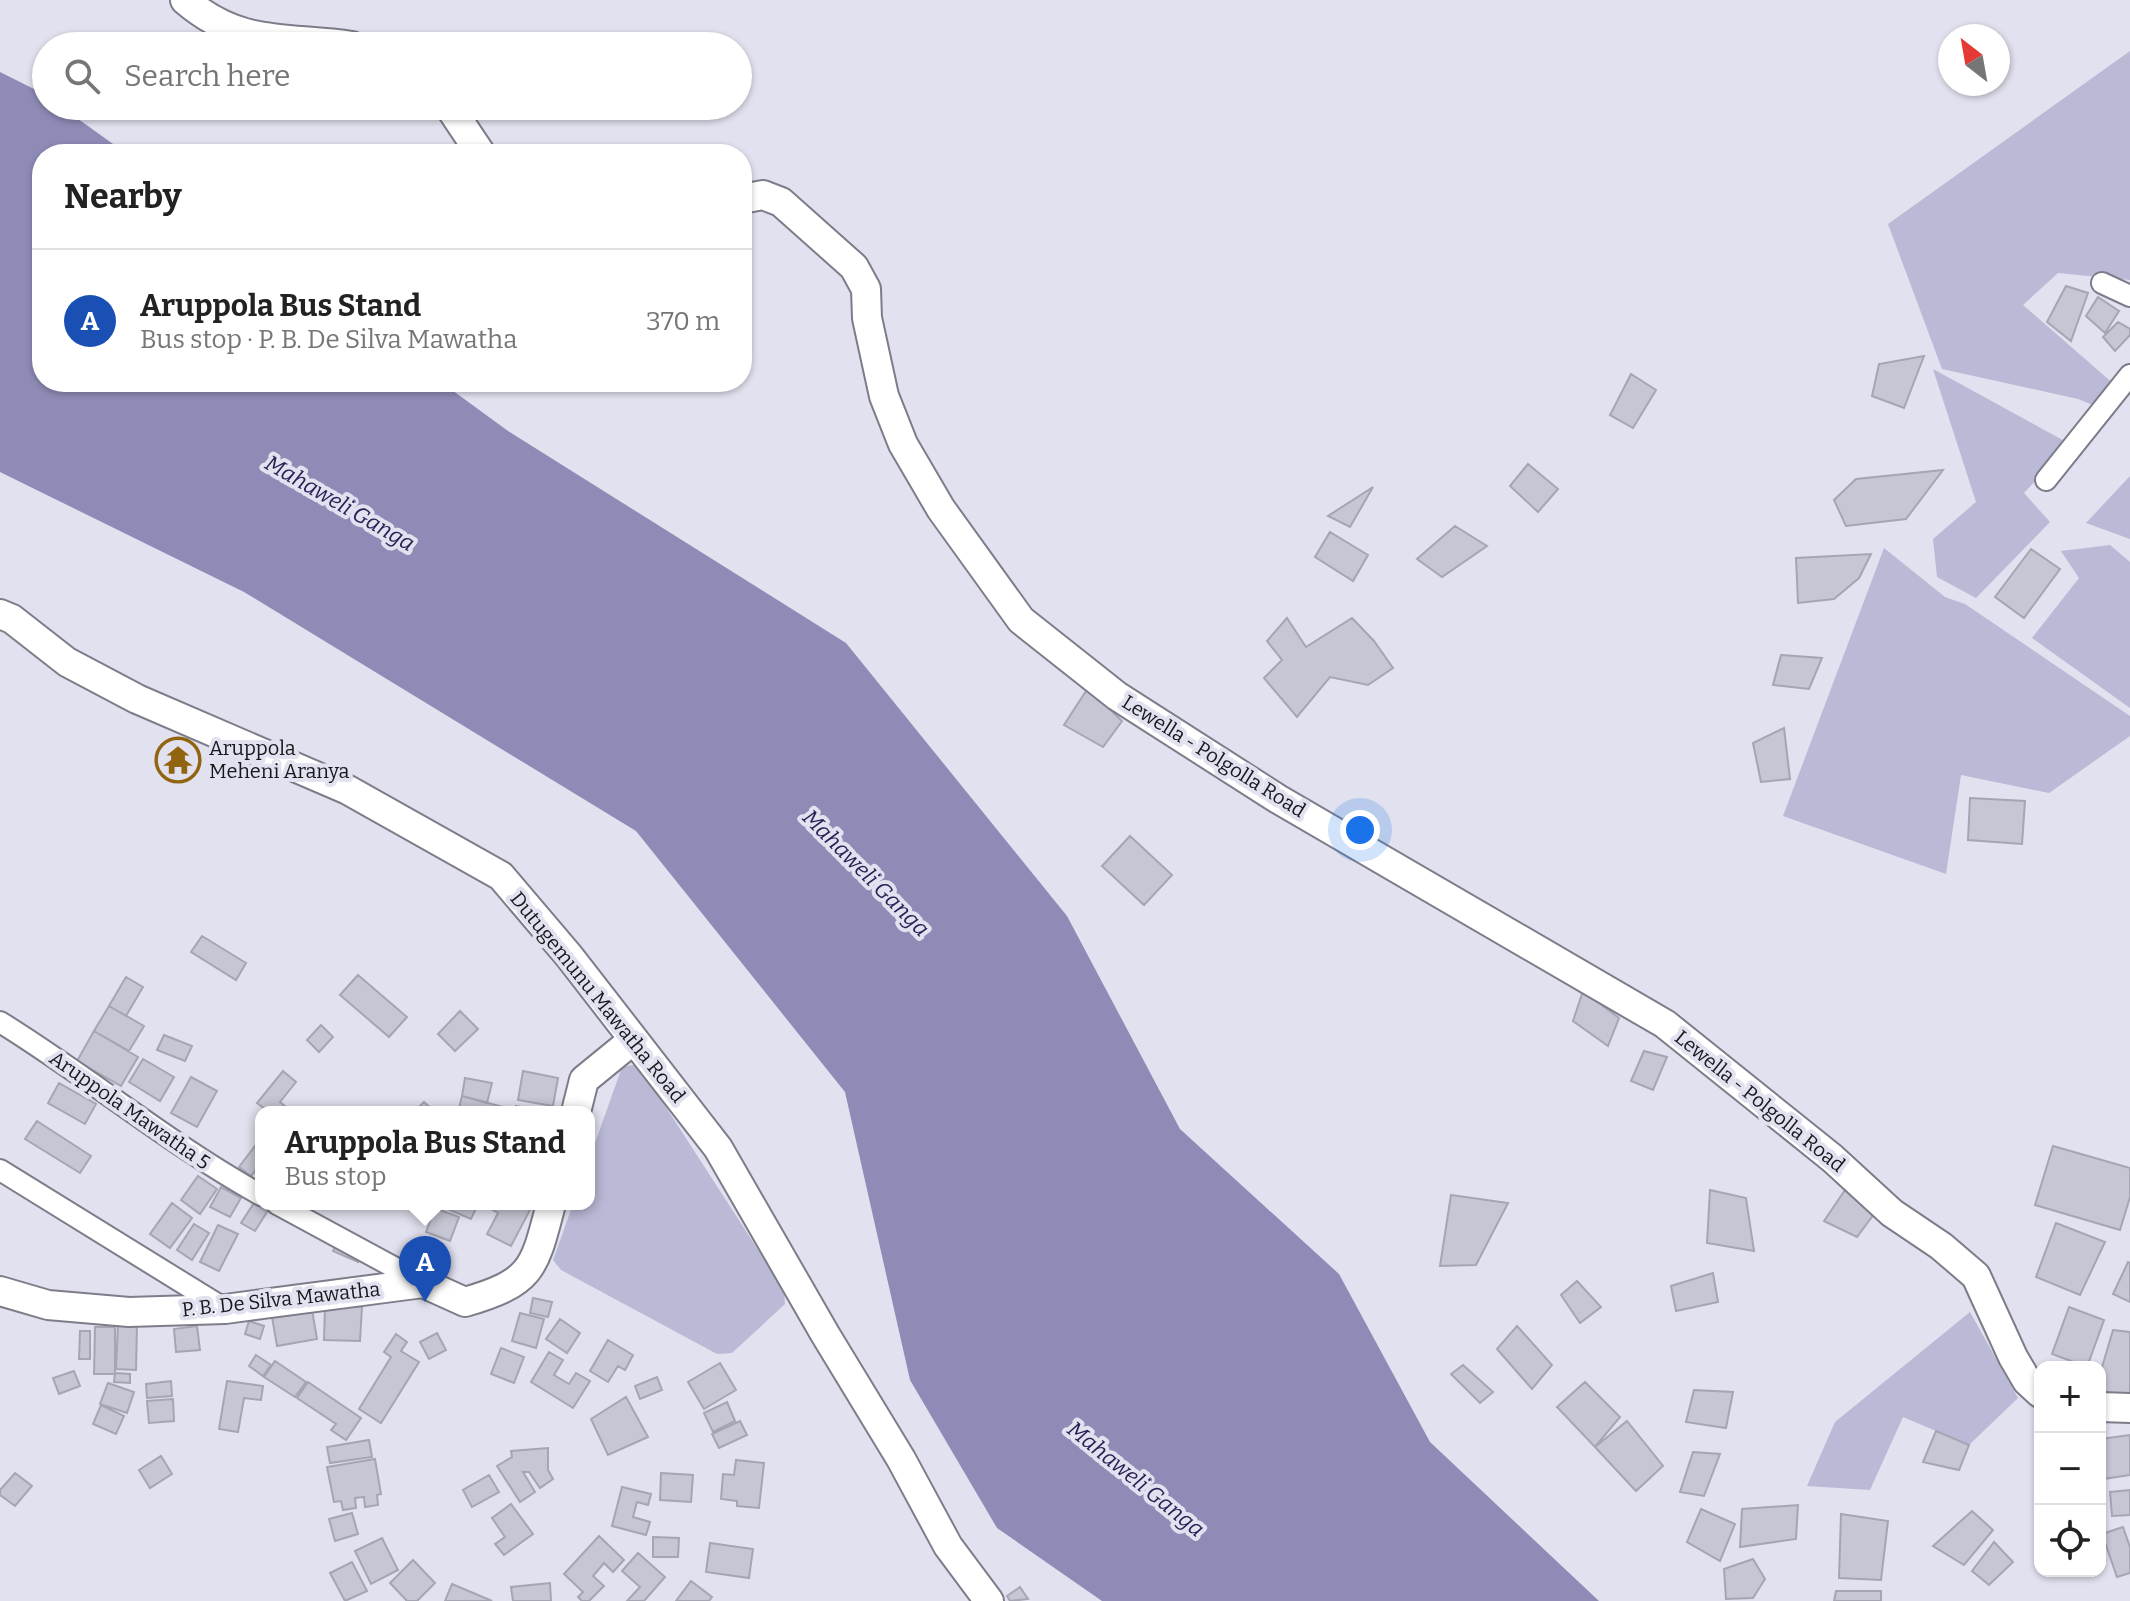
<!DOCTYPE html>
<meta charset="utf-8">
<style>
body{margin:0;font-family:Bitter,serif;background:#f6f6f6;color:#222}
.controls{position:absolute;right:24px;bottom:24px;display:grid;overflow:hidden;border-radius:16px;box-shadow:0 2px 6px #0004}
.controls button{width:72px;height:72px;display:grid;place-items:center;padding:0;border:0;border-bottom:2px solid #e0e0e0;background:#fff;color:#222;font:40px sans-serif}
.compass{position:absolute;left:1938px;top:24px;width:72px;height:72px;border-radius:50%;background:#fff;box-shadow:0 2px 6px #0004;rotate:329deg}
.you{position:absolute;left:1360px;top:830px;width:28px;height:28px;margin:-20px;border:6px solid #fff;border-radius:50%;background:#1a73e8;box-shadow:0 0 0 12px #1a73e833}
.badge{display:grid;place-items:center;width:52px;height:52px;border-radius:50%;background:#b45309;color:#fff;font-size:26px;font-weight:700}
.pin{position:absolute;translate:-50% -66px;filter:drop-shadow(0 2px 4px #0008)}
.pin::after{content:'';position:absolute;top:42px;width:28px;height:24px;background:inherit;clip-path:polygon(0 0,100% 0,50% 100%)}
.popup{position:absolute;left:255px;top:1106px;width:340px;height:104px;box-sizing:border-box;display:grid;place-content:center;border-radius:16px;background:#fff;filter:drop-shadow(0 2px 6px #0005);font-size:26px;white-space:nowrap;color:#767676}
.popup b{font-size:30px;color:#222}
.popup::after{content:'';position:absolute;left:50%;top:100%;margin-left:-16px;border:16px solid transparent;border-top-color:#fff}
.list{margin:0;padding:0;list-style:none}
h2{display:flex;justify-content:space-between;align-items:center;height:104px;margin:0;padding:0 32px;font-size:34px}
h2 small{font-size:26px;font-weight:400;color:#767676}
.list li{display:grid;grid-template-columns:52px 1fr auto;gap:24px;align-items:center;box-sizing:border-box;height:144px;padding:0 32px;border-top:2px solid #e0e0e0}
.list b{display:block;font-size:30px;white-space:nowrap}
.list p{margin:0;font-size:26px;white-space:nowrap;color:#767676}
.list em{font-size:26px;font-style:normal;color:#767676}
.icon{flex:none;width:44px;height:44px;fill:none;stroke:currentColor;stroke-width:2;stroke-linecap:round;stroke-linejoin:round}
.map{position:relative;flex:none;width:2130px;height:1601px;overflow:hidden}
.search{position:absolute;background:#fff;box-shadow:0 2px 6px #0004;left:32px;top:32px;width:720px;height:88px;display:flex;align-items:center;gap:20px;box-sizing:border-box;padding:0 28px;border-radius:44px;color:#767676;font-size:30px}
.panel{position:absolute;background:#fff;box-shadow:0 2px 6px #0004;left:32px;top:144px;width:720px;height:248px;border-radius:32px}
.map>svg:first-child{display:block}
.green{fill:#bab9d6}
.water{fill:#8e8bb6}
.building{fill:#c6c6d4;stroke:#a5a5b3;stroke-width:2}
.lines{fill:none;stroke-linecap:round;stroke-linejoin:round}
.street-casing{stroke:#7d7d8a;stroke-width:24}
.secondary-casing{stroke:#7d7d8a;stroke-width:32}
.street{stroke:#fff;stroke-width:20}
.secondary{stroke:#fff;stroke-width:28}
.labels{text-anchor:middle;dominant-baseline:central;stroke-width:8;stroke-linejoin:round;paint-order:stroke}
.poi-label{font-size:20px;fill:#17171c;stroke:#e1e1ef;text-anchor:start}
.street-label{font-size:20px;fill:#17171c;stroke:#e1e1ef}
.water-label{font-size:22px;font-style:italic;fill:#292055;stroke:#e1e1ef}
</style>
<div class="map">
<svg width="2130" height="1601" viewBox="0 0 2130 1601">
<rect width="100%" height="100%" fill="#e1e1ef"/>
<path class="green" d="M 2130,51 L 2130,280 L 2058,273 L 2023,305 L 2123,392 L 2110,412 L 2078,399 L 1942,369 L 1888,224 Z
M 1933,369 L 2070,444 L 2024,493 L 2050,522 L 1976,598 L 1937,577 L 1933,539 L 1976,502 Z
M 2130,476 L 2130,539 L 2086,523 Z
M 2110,545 L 2130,562 L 2130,708 L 2032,638 L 2079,578 L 2061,551 Z
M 1884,548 L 1945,597 L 1965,604 L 2130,716 L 2130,736 L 2049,793 L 1961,775 L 1946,874 L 1783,816 Z
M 638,1064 L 784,1290 L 785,1304 L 732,1353 L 717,1354 L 561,1270 L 553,1260 L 573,1204 L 589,1204 L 589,1160 L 622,1067 Z
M 1970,1312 L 2018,1398 L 1969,1445 L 1903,1417 L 1870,1490 L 1807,1486 L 1835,1422 Z"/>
<path class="water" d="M 0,72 L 46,95 L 46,106 L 60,106 L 127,154 L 42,154 L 42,382 L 441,382 L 508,431 L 846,643 L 1067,916 L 1180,1129 L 1339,1274 L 1430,1442 L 1599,1601 L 1102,1601 L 997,1528 L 910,1380 L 845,1092 L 636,831 L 244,592 L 0,472 Z"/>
<path class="building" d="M 2066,286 L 2088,293 L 2071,341 L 2047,322 Z
M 2098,297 L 2119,311 L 2105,333 L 2086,316 Z
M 2118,322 L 2130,329 L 2130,335 L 2115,351 L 2103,337 Z
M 1924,356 L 1904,408 L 1872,396 L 1879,364 Z
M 1631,374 L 1656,390 L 1633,428 L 1610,415 Z
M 1528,464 L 1558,489 L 1538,512 L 1510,486 Z
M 1943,470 L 1906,519 L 1846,526 L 1834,500 L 1856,479 Z
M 1373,487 L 1350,527 L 1328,516 Z
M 1455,526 L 1487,546 L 1442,577 L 1417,559 Z
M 1330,532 L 1368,555 L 1353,581 L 1315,557 Z
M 2031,549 L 2060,569 L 2024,618 L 1995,597 Z
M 1871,554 L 1859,578 L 1834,599 L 1798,603 L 1796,558 Z
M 1287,618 L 1306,647 L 1352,618 L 1374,641 L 1393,668 L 1368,685 L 1330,677 L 1297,717 L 1264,678 L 1282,660 L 1267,641 Z
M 1781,655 L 1822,658 L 1809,689 L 1773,685 Z
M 1088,688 L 1122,721 L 1103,747 L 1064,725 Z
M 1784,728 L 1790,779 L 1761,782 L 1753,743 Z
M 1970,798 L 2025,801 L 2022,844 L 1968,840 Z
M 1130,836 L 1172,875 L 1144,905 L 1102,866 Z
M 202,936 L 246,963 L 236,980 L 191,952 Z
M 358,975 L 407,1017 L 389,1037 L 340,995 Z
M 126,977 L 143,987 L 126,1016 L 109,1006 Z
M 1583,991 L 1619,1018 L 1608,1046 L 1573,1021 Z
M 109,1006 L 144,1026 L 129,1051 L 94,1031 Z
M 460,1011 L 478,1029 L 455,1051 L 438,1034 Z
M 321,1025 L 333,1037 L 319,1052 L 307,1040 Z
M 94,1031 L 138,1057 L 121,1086 L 77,1061 Z
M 164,1035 L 192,1046 L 185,1061 L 157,1050 Z
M 1644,1051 L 1667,1057 L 1653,1090 L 1631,1081 Z
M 143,1059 L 174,1077 L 160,1101 L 129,1082 Z
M 283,1071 L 296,1082 L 280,1102 L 292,1112 L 269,1112 L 257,1103 Z
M 523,1071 L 558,1078 L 553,1106 L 518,1100 Z
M 191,1077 L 217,1091 L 197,1127 L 171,1113 Z
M 465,1078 L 492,1083 L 487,1103 L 462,1096 Z
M 59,1083 L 96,1104 L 85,1124 L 48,1103 Z
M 462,1096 L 503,1107 L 502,1112 L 458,1112 Z
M 424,1102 L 435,1112 L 414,1112 Z
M 516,1106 L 548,1112 L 515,1112 Z
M 37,1121 L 91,1156 L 80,1173 L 25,1139 Z
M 258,1142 L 261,1144 L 261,1163 L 251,1176 L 239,1167 Z
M 2053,1146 L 2130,1168 L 2130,1197 L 2120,1230 L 2035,1205 Z
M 198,1176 L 217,1189 L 200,1214 L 181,1200 Z
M 221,1187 L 241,1198 L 230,1217 L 210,1207 Z
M 1710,1190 L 1746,1198 L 1754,1251 L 1707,1243 Z
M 1845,1190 L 1880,1206 L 1857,1237 L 1824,1221 Z
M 1451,1195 L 1508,1203 L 1476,1265 L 1440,1266 Z
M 172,1203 L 192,1218 L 170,1248 L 150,1234 Z
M 254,1203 L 267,1212 L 255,1231 L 241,1223 Z
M 436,1204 L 478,1204 L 471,1219 Z
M 483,1204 L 519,1204 L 530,1210 L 511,1246 L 487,1234 L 498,1213 Z
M 435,1208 L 459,1217 L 450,1241 L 426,1232 Z
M 2056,1223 L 2105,1242 L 2080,1295 L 2036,1277 Z
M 194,1224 L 209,1233 L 192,1260 L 177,1250 Z
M 218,1225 L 238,1234 L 219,1271 L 200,1262 Z
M 336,1245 L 361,1255 L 358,1262 L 333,1251 Z
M 2128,1262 L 2130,1263 L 2130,1302 L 2113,1294 Z
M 1713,1273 L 1718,1302 L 1676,1311 L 1671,1286 Z
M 1577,1281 L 1601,1307 L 1580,1323 L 1561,1295 Z
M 533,1298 L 552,1302 L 548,1317 L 530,1313 Z
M 311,1304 L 317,1339 L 277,1346 L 271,1311 Z
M 325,1305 L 362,1307 L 360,1341 L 324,1340 Z
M 2069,1307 L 2104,1320 L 2087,1367 L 2052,1354 Z
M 520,1313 L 544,1319 L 536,1348 L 512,1341 Z
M 560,1319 L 580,1333 L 567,1353 L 546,1339 Z
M 249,1321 L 264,1326 L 260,1339 L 245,1334 Z
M 118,1323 L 137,1324 L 136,1370 L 116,1369 Z
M 197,1326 L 200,1350 L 176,1352 L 174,1329 Z
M 1517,1326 L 1552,1365 L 1532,1389 L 1497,1349 Z
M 95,1327 L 115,1327 L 115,1374 L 94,1374 Z
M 2113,1330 L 2130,1332 L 2130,1397 L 2100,1391 L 2100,1374 Z
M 80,1331 L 90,1331 L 90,1359 L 79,1359 Z
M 437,1333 L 446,1350 L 429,1359 L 420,1342 Z
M 396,1334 L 407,1342 L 401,1351 L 419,1362 L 381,1423 L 359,1409 L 391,1357 L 384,1352 Z
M 608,1340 L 633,1355 L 625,1370 L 618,1366 L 608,1382 L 590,1371 Z
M 501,1348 L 524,1357 L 514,1383 L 491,1374 Z
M 549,1352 L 563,1360 L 554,1375 L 569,1384 L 576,1373 L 590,1381 L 573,1408 L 531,1382 Z
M 256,1355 L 271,1365 L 263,1376 L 249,1366 Z
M 275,1361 L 306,1382 L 295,1397 L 264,1377 Z
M 720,1363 L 736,1390 L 704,1409 L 688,1382 Z
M 1463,1365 L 1493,1392 L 1480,1403 L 1451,1374 Z
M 74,1371 L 80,1386 L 59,1394 L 53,1378 Z
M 115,1373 L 130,1374 L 130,1383 L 114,1382 Z
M 657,1377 L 662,1390 L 640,1399 L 635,1386 Z
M 171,1381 L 172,1396 L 147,1398 L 146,1384 Z
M 227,1381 L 263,1386 L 261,1400 L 244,1398 L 238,1432 L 219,1429 Z
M 308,1382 L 361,1418 L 346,1440 L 331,1430 L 336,1424 L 297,1398 Z
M 1585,1382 L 1620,1417 L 1595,1447 L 1557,1407 Z
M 108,1383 L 134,1392 L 127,1413 L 100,1404 Z
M 1694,1390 L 1733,1392 L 1726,1428 L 1686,1422 Z
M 626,1397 L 648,1437 L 608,1455 L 591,1419 Z
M 173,1399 L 174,1421 L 149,1423 L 147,1401 Z
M 727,1402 L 735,1421 L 713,1432 L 704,1413 Z
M 101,1405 L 124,1416 L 116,1434 L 93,1424 Z
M 740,1421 L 747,1435 L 719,1448 L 712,1434 Z
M 1627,1421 L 1663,1466 L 1636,1491 L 1595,1447 Z
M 1936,1431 L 1969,1445 L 1959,1470 L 1923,1462 Z
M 2130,1435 L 2130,1475 L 2103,1479 L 2100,1439 Z
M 369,1440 L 372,1457 L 330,1463 L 327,1447 Z
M 548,1448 L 548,1470 L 553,1479 L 540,1488 L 529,1472 L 523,1472 L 535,1492 L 520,1502 L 497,1466 L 512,1457 L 511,1451 Z
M 1693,1452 L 1720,1454 L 1704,1496 L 1680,1492 Z
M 161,1456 L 172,1474 L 150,1488 L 139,1470 Z
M 375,1459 L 381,1494 L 377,1495 L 378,1505 L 365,1507 L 364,1497 L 355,1498 L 356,1508 L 343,1510 L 341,1501 L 334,1502 L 327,1467 Z
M 736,1460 L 764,1463 L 759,1508 L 737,1506 L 737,1501 L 721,1499 L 723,1474 L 734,1475 Z
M 15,1473 L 32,1486 L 15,1506 L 0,1495 L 0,1490 Z
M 661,1473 L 693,1475 L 691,1502 L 660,1500 Z
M 489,1475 L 499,1492 L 472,1507 L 463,1490 Z
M 622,1487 L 651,1494 L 648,1505 L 637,1502 L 633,1517 L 650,1522 L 646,1535 L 612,1526 Z
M 2130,1490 L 2130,1515 L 2112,1516 L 2110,1492 Z
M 511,1504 L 533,1534 L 504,1555 L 495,1544 L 505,1537 L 492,1518 Z
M 1798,1505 L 1796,1539 L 1740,1547 L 1742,1509 Z
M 1701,1509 L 1735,1524 L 1720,1561 L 1687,1542 Z
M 1972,1511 L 1993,1530 L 1964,1565 L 1933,1546 Z
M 352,1513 L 358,1534 L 335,1541 L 329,1519 Z
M 1841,1514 L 1888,1521 L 1881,1580 L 1839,1578 Z
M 2123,1527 L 2130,1547 L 2130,1573 L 2117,1577 L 2102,1534 Z
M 599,1536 L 624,1560 L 613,1572 L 604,1563 L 593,1576 L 604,1586 L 589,1601 L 582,1601 L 578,1597 L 583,1592 L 564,1574 Z
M 653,1537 L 679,1538 L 678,1557 L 653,1557 Z
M 382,1538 L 398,1570 L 371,1584 L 355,1551 Z
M 1994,1542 L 2013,1562 L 1989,1585 L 1972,1571 Z
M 710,1543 L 753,1549 L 749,1578 L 706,1572 Z
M 638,1553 L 665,1577 L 644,1601 L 627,1601 L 640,1587 L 622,1571 Z
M 1753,1559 L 1765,1579 L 1753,1598 L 1726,1599 L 1724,1569 Z
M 413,1560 L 435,1583 L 417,1601 L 407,1601 L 390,1583 Z
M 352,1562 L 367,1591 L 345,1601 L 330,1573 Z
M 691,1581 L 712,1597 L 709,1601 L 676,1601 Z
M 550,1583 L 551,1601 L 513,1601 L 511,1587 Z
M 452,1584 L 492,1601 L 445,1601 Z
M 1020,1587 L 1028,1599 L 1010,1601 L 1007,1596 Z
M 1836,1591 L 1881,1591 L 1881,1601 L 1834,1601 Z"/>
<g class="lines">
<g class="street-casing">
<path id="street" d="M 2102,283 L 2130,296
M 2046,480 L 2130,375
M 0,1022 C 89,1077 169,1144 261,1195
M 0,1170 L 225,1309
M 277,1204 L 423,1283"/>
</g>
<g class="secondary-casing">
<path id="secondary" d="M 185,0 C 241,48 287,36 352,46
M 449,106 L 481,154
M 742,199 L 763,195 L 781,202 L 854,267 L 866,289 L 867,318 L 884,396 L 903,444 L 941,509 L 1021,620 L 1117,696 L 1278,799 L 1665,1024 L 1832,1158 L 1892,1213 L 1941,1246 L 1976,1276 L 2013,1357 L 2027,1381 L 2040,1393
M 0,614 L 12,619 L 67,662 L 137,699 L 348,790 L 501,876 L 569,956 L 718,1148 L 825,1334 L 901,1459 L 948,1546 L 989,1601
M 576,1112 L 584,1080 L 633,1040
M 0,1291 L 48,1305 L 129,1312 L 225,1309 L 423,1283 L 465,1302 C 533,1282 534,1269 551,1204
M 2100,1407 L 2130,1408"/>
</g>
<use href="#street" class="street"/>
<use href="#secondary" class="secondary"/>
</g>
<defs>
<g id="temple-ring" transform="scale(2.3)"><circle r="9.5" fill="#e1e1ef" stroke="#91650f" stroke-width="1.5"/><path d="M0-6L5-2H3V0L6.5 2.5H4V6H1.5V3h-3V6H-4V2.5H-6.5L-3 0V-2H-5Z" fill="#91650f"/></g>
</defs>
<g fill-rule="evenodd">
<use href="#temple-ring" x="178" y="760"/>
</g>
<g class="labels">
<g class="poi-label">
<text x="209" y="748">Aruppola<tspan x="209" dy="23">Meheni Aranya</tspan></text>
</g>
<g class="street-label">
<text transform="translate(1214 756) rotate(32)">Lewella - Polgolla Road</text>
<text transform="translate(598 997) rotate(51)">Dutugemunu Mawatha Road</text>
<text transform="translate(1760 1101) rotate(39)">Lewella - Polgolla Road</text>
<text transform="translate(130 1110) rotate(35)">Aruppola Mawatha 5</text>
<text transform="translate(281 1299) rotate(-6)">P. B. De Silva Mawatha</text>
</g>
<g class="water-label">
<text transform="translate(340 503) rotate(30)">Mahaweli Ganga</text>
<text transform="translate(866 873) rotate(45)">Mahaweli Ganga</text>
<text transform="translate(1136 1479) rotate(39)">Mahaweli Ganga</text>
</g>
</g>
</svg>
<div class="controls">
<button>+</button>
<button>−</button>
<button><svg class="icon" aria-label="locate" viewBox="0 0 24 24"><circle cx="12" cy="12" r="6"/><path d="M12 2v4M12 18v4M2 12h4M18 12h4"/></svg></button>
</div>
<svg class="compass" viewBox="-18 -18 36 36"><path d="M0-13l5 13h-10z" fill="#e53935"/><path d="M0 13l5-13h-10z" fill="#767676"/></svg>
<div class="you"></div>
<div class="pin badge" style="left:425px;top:1302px;background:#1a4fb4">A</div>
<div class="popup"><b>Aruppola Bus Stand</b>Bus stop</div>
<div class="search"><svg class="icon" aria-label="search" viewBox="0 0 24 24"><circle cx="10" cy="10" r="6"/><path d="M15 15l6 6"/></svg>Search here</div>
<section class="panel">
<h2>Nearby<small></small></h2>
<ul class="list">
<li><span class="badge" style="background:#1a4fb4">A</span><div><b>Aruppola Bus Stand</b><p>Bus stop · P. B. De Silva Mawatha</p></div><em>370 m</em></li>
</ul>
</section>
</div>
